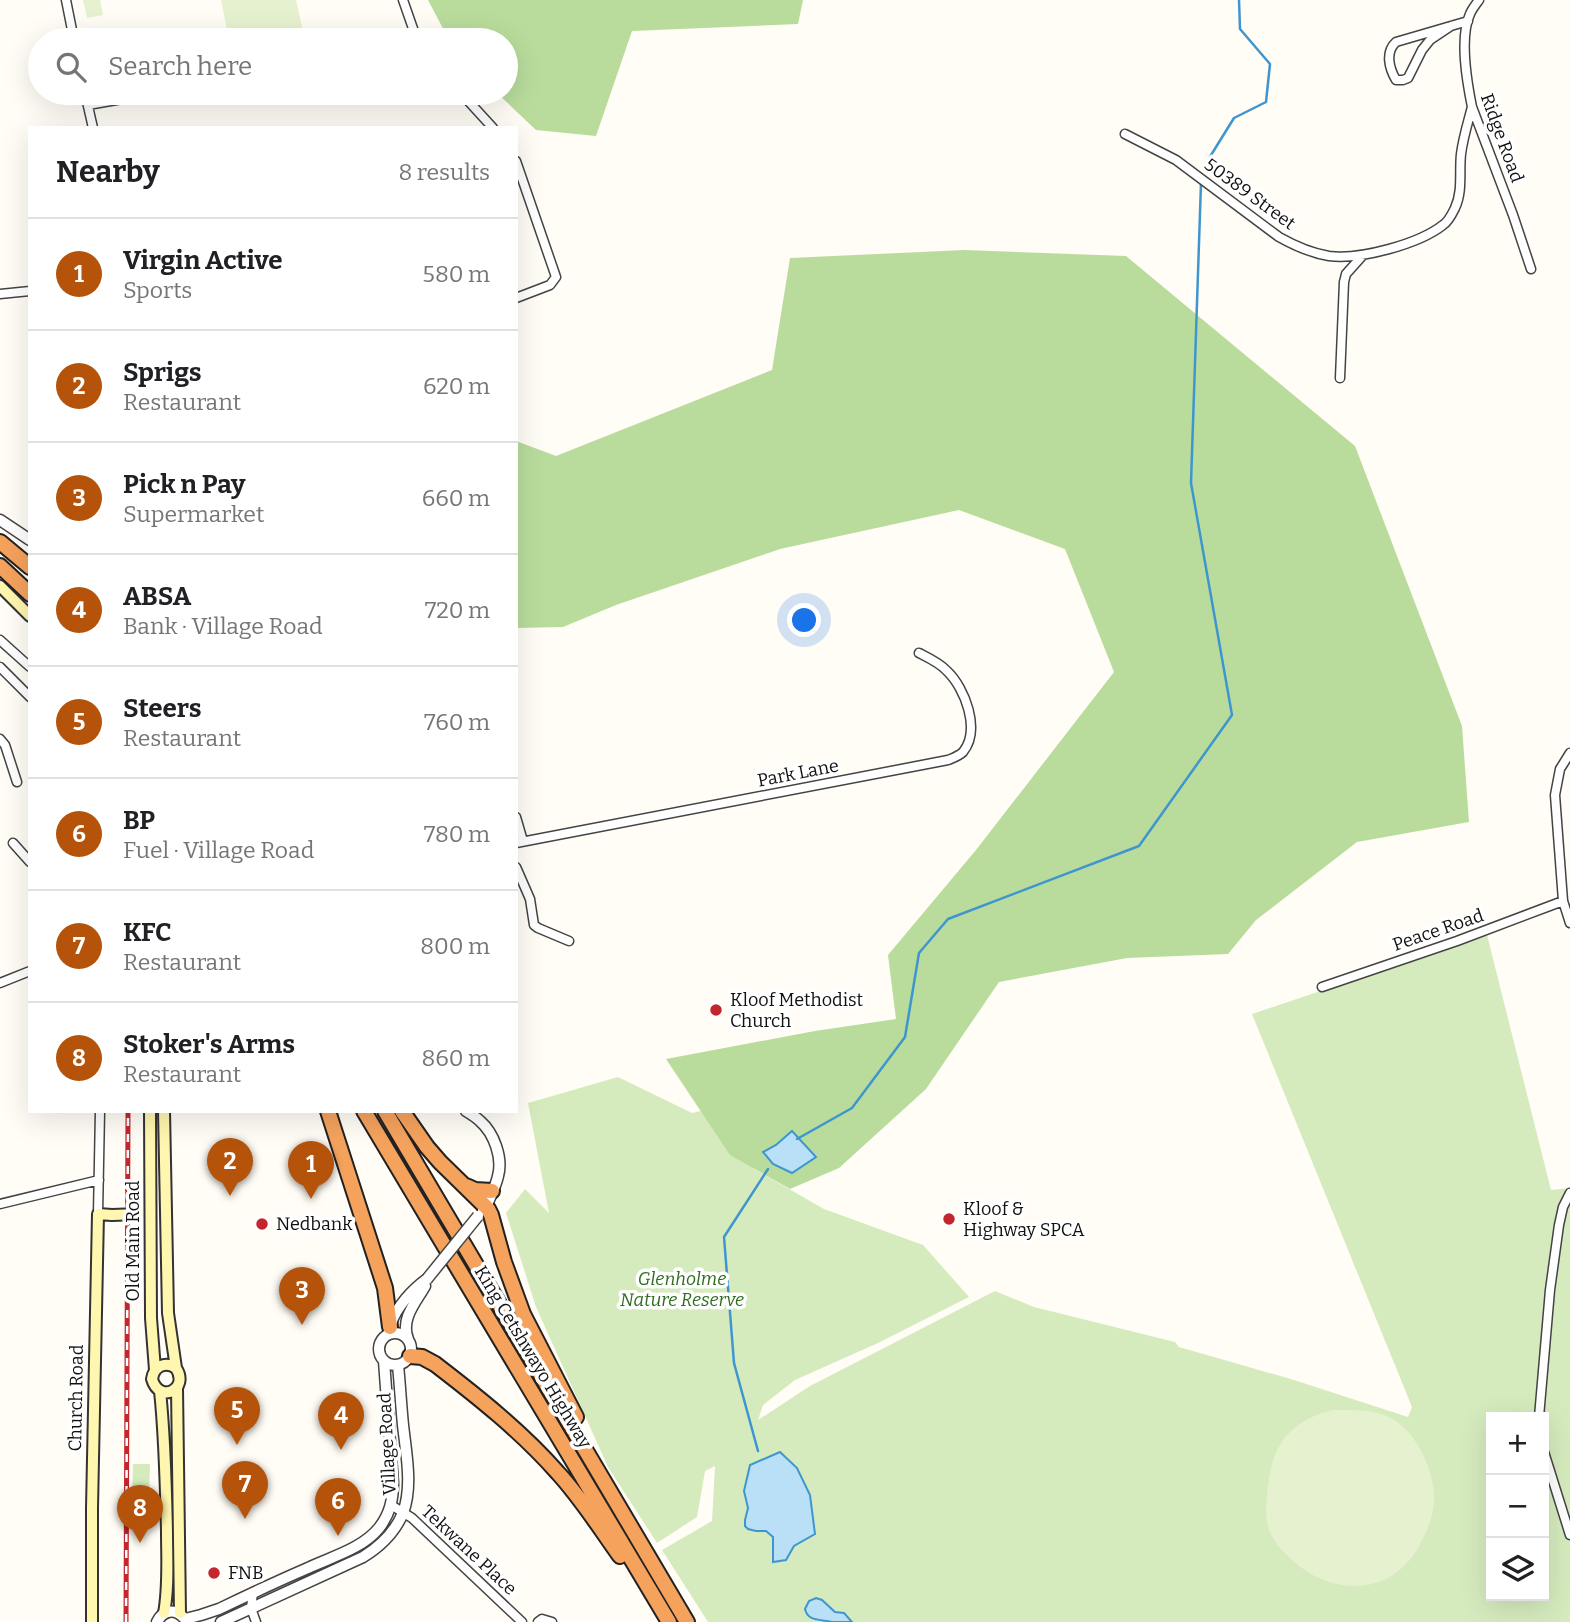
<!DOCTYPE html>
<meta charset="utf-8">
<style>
body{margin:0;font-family:Bitter,serif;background:#f2f2f2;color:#202124}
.controls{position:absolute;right:21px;bottom:21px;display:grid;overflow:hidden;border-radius:0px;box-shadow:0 7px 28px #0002}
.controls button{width:63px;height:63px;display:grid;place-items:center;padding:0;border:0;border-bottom:2px solid #e0e0e0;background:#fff;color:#202124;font:35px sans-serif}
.you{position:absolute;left:805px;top:621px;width:24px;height:24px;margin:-18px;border:5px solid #fff;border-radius:50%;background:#1a73e8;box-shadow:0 0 0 10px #1a73e833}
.badge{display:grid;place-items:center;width:46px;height:46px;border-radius:50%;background:#b45309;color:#fff;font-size:23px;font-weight:700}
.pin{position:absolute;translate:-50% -58px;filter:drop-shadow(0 2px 4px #0008)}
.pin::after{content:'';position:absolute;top:37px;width:24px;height:21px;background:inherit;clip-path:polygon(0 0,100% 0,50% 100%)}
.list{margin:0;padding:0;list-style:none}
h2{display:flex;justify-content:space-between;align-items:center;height:91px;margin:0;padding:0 28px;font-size:30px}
h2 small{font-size:23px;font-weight:400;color:#757577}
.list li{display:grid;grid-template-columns:46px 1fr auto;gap:21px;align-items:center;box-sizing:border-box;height:112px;padding:0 28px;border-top:2px solid #e0e0e0}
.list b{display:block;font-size:26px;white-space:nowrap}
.list p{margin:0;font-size:23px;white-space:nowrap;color:#757577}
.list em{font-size:23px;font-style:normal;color:#757577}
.icon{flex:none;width:38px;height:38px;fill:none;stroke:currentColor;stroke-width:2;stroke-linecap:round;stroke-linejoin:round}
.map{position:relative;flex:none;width:1570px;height:1622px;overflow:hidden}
.search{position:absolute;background:#fff;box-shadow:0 7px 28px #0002;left:28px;top:28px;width:490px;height:77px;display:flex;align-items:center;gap:18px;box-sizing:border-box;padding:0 24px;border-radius:38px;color:#757577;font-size:26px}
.panel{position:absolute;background:#fff;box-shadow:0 7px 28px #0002;left:28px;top:126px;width:490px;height:987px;border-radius:0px}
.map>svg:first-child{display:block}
.green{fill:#d5ebbd;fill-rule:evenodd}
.forest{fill:#b9dc9c}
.pitch{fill:#e6f2cf}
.water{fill:#b9e0f7;stroke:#3f96cf;stroke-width:2}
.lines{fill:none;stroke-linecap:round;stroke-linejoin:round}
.stream{stroke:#3f96cf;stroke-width:2.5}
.minor-casing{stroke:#444;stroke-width:11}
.tertiary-casing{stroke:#444;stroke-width:13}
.secondary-casing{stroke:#333;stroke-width:14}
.motorway-casing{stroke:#222;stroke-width:18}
.minor{stroke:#fff;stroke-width:8}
.tertiary{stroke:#fff;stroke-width:10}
.secondary{stroke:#fff6b0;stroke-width:10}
.motorway{stroke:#f5a25d;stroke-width:14}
.rail-casing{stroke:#c4262e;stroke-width:5}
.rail{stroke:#fff;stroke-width:2.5;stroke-dasharray:8;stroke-linecap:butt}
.tertiary-bridge-casing{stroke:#444;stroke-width:13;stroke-linecap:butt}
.secondary-bridge-casing{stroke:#333;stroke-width:14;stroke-linecap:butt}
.tertiary-bridge{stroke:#fff;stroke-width:10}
.secondary-bridge{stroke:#fff6b0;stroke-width:10}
.poi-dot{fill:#c4262e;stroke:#fff;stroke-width:2.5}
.labels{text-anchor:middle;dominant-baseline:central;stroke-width:7;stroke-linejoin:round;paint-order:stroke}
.street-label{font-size:18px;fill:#111;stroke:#fff}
.poi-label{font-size:18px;fill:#111;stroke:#fff;text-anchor:start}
.park-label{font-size:18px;font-style:italic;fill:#2f6b1f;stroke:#fff}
</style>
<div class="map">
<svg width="1570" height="1622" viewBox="0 0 1570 1622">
<rect width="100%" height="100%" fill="#fffdf5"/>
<path class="green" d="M 1487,935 L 1551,1190 L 1570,1188 L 1570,1622 L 708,1622 L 662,1550 L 712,1521 L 715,1466 L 705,1471 L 697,1517 L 657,1543 L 608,1467 L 536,1307 L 506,1213 L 525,1189 L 549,1213 L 528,1103 L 618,1077 L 692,1113 L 717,1107 L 754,1169 L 824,1209 L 923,1245 L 969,1297 L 878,1343 L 795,1380 L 763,1405 L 758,1420 L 810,1386 L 995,1291 L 1034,1307 L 1175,1342 L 1179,1347 L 1294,1380 L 1408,1417 L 1412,1407 L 1252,1014 ZM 1491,1417 L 1544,1417 L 1544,1596 L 1491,1596 Z
M 133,1464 L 150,1464 L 149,1497 L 132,1496 Z"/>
<path class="forest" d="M 428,0 L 803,0 L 798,24 L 632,31 L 596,136 L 536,130 L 497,93 L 506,93 L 506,40 L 449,40 Z
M 964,250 L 1126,256 L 1355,446 L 1462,726 L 1469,822 L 1357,842 L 1256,920 L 1228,954 L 1127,958 L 999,982 L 926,1089 L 839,1168 L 790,1189 L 730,1155 L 666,1059 L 815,1031 L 896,1019 L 888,955 L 976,850 L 1114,672 L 1065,549 L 959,510 L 780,549 L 616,605 L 563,627 L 516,628 L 516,441 L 556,456 L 772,370 L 790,258 Z"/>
<path class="pitch" d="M 83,0 L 100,0 L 103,15 L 87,18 Z
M 221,0 L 296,0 L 305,40 L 229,40 Z
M 1332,1410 C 1349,1410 1368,1409 1384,1415 C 1414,1425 1436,1471 1434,1502 C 1433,1516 1428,1529 1421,1542 C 1395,1596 1334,1598 1292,1560 C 1283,1552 1275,1543 1270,1532 C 1265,1521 1266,1506 1267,1495 C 1271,1448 1285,1423 1332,1410 Z"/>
<path class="water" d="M 792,1131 L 816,1157 L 792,1173 L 773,1164 L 763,1152 L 776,1145 Z
M 780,1452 L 797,1468 L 810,1495 L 815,1534 L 794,1546 L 786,1560 L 773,1562 L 773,1537 L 766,1531 L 756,1531 L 748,1529 L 745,1526 L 745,1520 L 748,1508 L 744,1491 L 750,1465 Z
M 816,1598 L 822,1600 L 835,1612 L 844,1613 L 852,1622 L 832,1622 C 820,1619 808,1622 805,1609 L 809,1601 Z"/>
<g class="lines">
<path class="stream" d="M 1203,168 L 1234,118 L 1266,102 L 1270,64 L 1240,29 L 1239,0
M 797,1139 L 852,1108 L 905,1037 L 919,953 L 948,919 L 1139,846 L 1232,715 L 1191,483 L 1201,183
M 758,1451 L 734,1363 L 724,1237 L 768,1169"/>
<g class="minor-casing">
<path id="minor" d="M 66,0 L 74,40
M 403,0 L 417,40
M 1479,0 C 1476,4 1472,9 1470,14 C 1459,38 1467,82 1472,107 L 1513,215 L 1531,269
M 1451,26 L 1430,40 L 1422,50 L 1408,78 L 1403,80 L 1396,80 C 1389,68 1385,52 1396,42 L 1468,21
M 85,93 L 93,128
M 461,93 L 493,128
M 88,105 L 156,93
M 1125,134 L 1176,160 L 1279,237 C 1295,246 1311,253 1329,256 C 1360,260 1419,244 1443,225 C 1449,221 1452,214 1455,208 C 1463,191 1459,172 1461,154 C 1463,138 1468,122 1472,107
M 516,161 L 556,277 L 550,285 L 516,298
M 0,294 L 30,291
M 1340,378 L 1344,282 L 1346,274 L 1363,255
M 0,640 L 30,667
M 0,667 L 30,697
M 0,739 L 5,745 L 17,782
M 1570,753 L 1560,769 L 1555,795 L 1563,901 L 1570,923
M 516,817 L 523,841
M 13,843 L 30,862
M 516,843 L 948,760 C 953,758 959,756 963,752 C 981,730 965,688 947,671 C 940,663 929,658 919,653
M 516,867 L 530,899 L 534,925 L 538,928 L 569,941
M 0,983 L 30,971
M 1322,987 L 1457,941 L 1563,901
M 0,1204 L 99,1180
M 98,1214 L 100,1111
M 1539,1417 L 1550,1290 L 1559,1225 L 1563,1207 L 1570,1193
M 1544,1452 L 1570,1535
M 391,1505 L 412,1518 L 522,1622
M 253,1593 L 251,1608 L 256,1622
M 538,1622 L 542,1619 L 552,1622"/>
</g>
<g class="tertiary-casing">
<path id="tertiary" d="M 0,520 L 30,540
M 466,1111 C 471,1114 476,1117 480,1121 C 494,1133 503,1158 498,1176 C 496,1186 490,1197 486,1207 L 483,1210
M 391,1324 C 396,1307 413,1289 427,1279
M379 1349a16 16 0 1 1 32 0a16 16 0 1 1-32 0Z
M 408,1339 C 400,1319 416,1302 425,1286
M 185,1619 L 201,1615 L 219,1609 C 248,1595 278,1581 308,1568 C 331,1557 362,1549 379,1528 C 390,1514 393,1500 393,1483 L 384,1361
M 157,1622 C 163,1610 175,1608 184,1618
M 221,1622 L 363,1557 C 381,1546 395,1532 403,1513 C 413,1486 406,1453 403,1425 C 401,1405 400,1385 398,1365"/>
</g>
<g class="secondary-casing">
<path id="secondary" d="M 0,586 L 30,616
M 150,1111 L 151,1318 L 155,1370
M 164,1111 L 168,1313 L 176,1368 C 190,1390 159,1404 152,1379 C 154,1366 165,1361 176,1368
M 177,1388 L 180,1613
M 160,1391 C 165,1438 166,1485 167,1532 C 167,1558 169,1587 164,1613
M 92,1622 L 92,1508 L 98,1214 L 112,1215"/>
</g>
<g class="motorway-casing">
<path id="motorway" d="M 0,542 L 30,567
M 0,566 L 30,594
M 328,1111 L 385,1288 L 390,1327
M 364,1111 L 669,1622
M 385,1111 L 687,1622
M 402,1111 L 427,1147 L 440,1162 L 488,1209 L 491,1215 L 504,1262 L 523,1314 L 576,1417
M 466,1186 L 475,1190 L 492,1191
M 410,1356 L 422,1357 L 435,1364 C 478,1397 522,1432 558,1473 C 581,1498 600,1528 620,1556"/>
</g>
<use href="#minor" class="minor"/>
<use href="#tertiary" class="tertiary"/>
<use href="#secondary" class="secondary"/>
<use href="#motorway" class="motorway"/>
<g class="rail-casing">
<path id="rail" d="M 126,1622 L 128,1111"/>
</g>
<use href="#rail" class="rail"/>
<g class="tertiary-bridge-casing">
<path id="tertiary-bridge" d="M 427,1279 L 478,1216"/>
</g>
<g class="secondary-bridge-casing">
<path id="secondary-bridge" d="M 112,1215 L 138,1214"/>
</g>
<use href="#tertiary-bridge" class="tertiary-bridge"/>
<use href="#secondary-bridge" class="secondary-bridge"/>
</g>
<g class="poi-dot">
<circle cx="716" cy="1010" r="7"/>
<circle cx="949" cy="1219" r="7"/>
<circle cx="262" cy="1224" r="7"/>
<circle cx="214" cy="1573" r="7"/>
</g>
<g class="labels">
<g class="street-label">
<text transform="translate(1502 138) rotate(70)">Ridge Road</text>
<text transform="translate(1250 194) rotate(36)">50389 Street</text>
<text transform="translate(798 773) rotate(-11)">Park Lane</text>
<text transform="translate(1438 930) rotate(-19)">Peace Road</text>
<text transform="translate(133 1241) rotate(-90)">Old Main Road</text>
<text transform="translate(533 1357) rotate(59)">King Cetshwayo Highway</text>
<text transform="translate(76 1398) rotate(-89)">Church Road</text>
<text transform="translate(387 1444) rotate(-93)">Village Road</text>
<text transform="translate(469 1550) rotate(43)">Tekwane Place</text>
</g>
<g class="poi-label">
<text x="730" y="1000">Kloof Methodist<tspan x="730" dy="21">Church</tspan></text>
<text x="963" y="1209">Kloof &amp;<tspan x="963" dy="21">Highway SPCA</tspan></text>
<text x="276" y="1224">Nedbank</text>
<text x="228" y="1573">FNB</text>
</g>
<g class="park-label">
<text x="682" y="1279">Glenholme<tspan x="682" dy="21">Nature Reserve</tspan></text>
</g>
</g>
</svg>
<div class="controls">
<button>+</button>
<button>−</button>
<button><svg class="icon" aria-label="layers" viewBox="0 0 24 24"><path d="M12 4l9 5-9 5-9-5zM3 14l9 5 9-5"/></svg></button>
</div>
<div class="you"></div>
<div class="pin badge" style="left:311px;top:1199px">1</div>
<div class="pin badge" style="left:230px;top:1196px">2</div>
<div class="pin badge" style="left:302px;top:1325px">3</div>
<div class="pin badge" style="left:341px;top:1450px">4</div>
<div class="pin badge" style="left:237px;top:1445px">5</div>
<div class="pin badge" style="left:338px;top:1536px">6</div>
<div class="pin badge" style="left:245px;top:1519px">7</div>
<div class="pin badge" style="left:140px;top:1543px">8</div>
<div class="search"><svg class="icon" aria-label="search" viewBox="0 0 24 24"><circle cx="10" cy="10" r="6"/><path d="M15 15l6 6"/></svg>Search here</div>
<section class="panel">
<h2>Nearby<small>8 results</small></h2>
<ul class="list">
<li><span class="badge">1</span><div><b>Virgin Active</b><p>Sports</p></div><em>580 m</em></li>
<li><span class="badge">2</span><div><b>Sprigs</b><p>Restaurant</p></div><em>620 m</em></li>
<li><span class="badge">3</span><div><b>Pick n Pay</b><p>Supermarket</p></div><em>660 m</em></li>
<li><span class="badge">4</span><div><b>ABSA</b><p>Bank · Village Road</p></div><em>720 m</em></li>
<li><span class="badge">5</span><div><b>Steers</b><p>Restaurant</p></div><em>760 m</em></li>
<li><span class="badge">6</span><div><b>BP</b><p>Fuel · Village Road</p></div><em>780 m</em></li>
<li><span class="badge">7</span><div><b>KFC</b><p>Restaurant</p></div><em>800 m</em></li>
<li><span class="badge">8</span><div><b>Stoker's Arms</b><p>Restaurant</p></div><em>860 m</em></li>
</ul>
</section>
</div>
